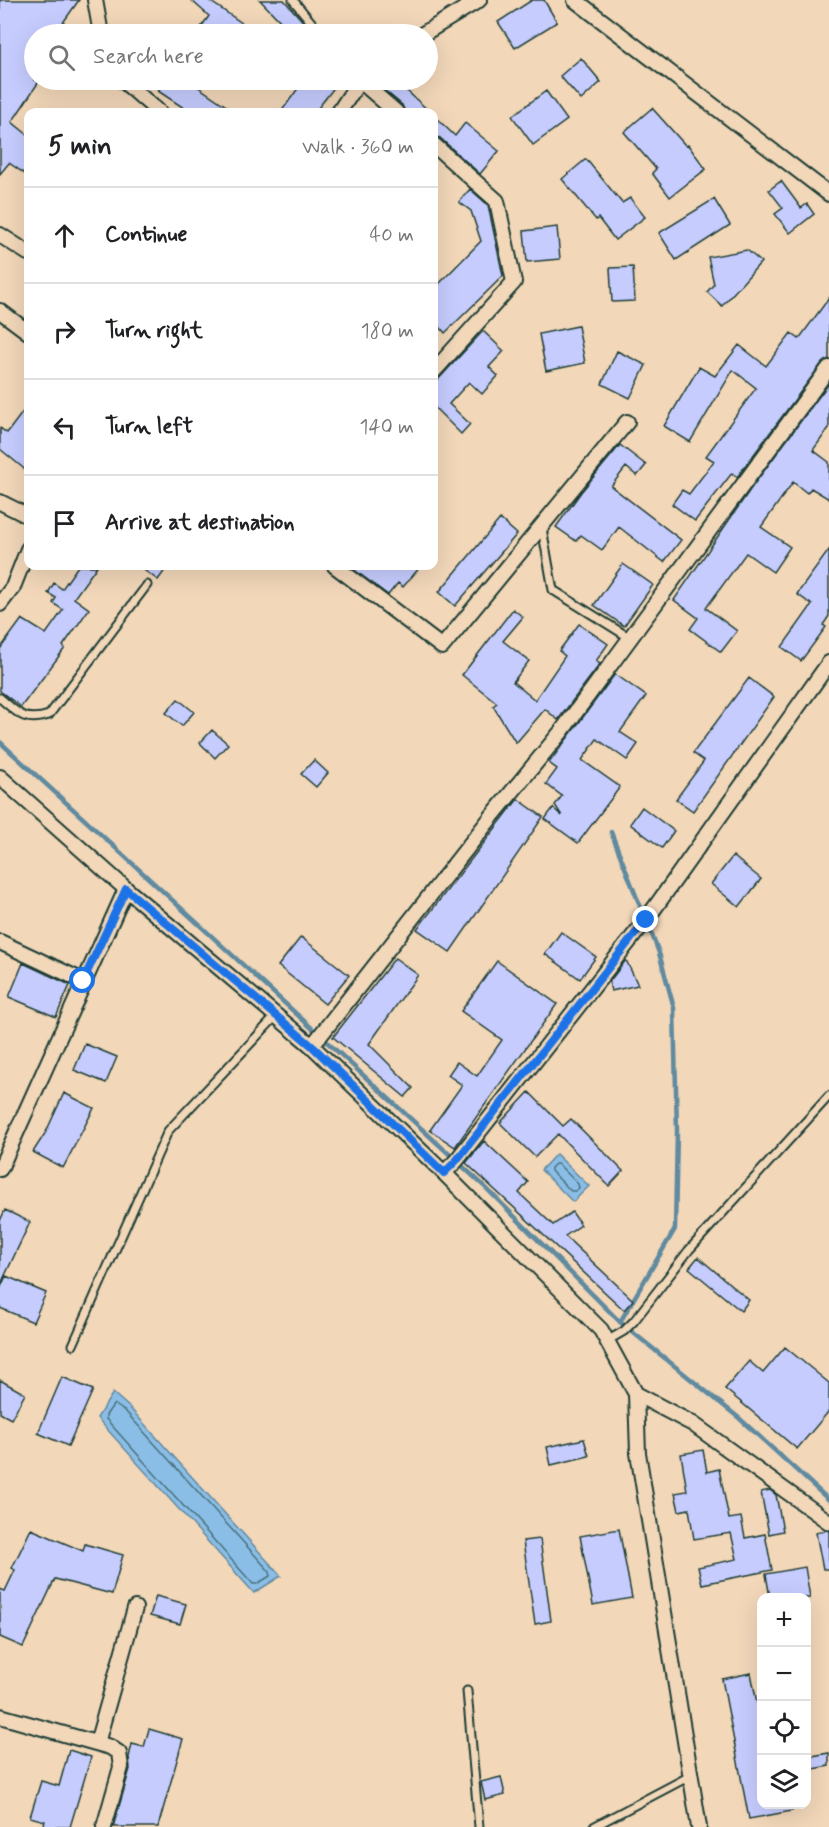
<!DOCTYPE html>
<meta charset="utf-8">
<style>
body{margin:0;font-family:Mynerve,sans-serif;background:#f6f6f6;color:#202124}
.controls{position:absolute;right:18px;bottom:18px;display:grid;overflow:hidden;border-radius:12px;box-shadow:0 6px 24px #0002}
.controls button{width:54px;height:54px;display:grid;place-items:center;padding:0;border:0;border-bottom:2px solid #e0e0e0;background:#fff;color:#202124;font:30px sans-serif}
.stop{position:absolute;width:18px;height:18px;margin:-14px;border:4px solid #1a73e8;border-radius:50%;background:#fff}
.stop.end{background:#1a73e8;border-color:#fff;box-shadow:0 2px 6px #0008}
.list{margin:0;padding:0;list-style:none}
h2{display:flex;justify-content:space-between;align-items:center;height:78px;margin:0;padding:0 24px;font-size:26px}
h2 small{font-size:20px;font-weight:400;color:#757577}
.list li{display:grid;grid-template-columns:39px 1fr auto;gap:18px;align-items:center;box-sizing:border-box;height:96px;padding:0 24px;border-top:2px solid #e0e0e0}
.list b{display:block;font-size:22px;white-space:nowrap}
.list em{font-size:20px;font-style:normal;color:#757577}
.icon{flex:none;width:33px;height:33px;fill:none;stroke:currentColor;stroke-width:2;stroke-linecap:round;stroke-linejoin:round}
.map{position:relative;flex:none;width:829px;height:1827px;overflow:hidden}
.search{position:absolute;background:#fff;box-shadow:0 6px 24px #0002;left:24px;top:24px;width:414px;height:66px;display:flex;align-items:center;gap:15px;box-sizing:border-box;padding:0 21px;border-radius:33px;color:#757577;font-size:22px}
.panel{position:absolute;background:#fff;box-shadow:0 6px 24px #0002;left:24px;top:108px;width:414px;height:462px;border-radius:12px}
.map>svg:first-child{display:block}
.water{fill:#8bbee7;stroke:#608a9f;stroke-width:1.5}
.lines{fill:none;stroke-linecap:round;stroke-linejoin:round}
.shore{stroke:#4a717c;stroke-width:1.5}
.stream{stroke:#608a9f;stroke-width:4.5}
.building{fill:#c6ccfe;stroke:#1f3d34;stroke-width:1.5}
.lane-casing{stroke:#1f3d34;stroke-width:11}
.street-casing{stroke:#1f3d34;stroke-width:18}
.lane{stroke:#f2d7b9;stroke-width:7}
.street{stroke:#f2d7b9;stroke-width:14}
.route{stroke:#1a73e8;stroke-width:8}
</style>
<div class="map">
<svg width="829" height="1827" viewBox="0 0 829 1827">
<rect width="100%" height="100%" fill="#f2d7b9"/>
<filter id="ink" filterUnits="userSpaceOnUse"><feTurbulence type="fractalNoise" baseFrequency=".0167" numOctaves="2"/><feDisplacementMap in="SourceGraphic" scale="12" xChannelSelector="R" yChannelSelector="G"/><feConvolveMatrix kernelMatrix="1 2 1 2 8 2 1 2 1" color-interpolation-filters="sRGB"/></filter>
<g filter="url(#ink)">
<path class="water" d="M 556,1154 L 589,1186 L 573,1202 L 541,1170 Z
M 113,1393 L 130,1408 L 281,1576 L 254,1593 L 97,1418 Z"/>
<g class="lines">
<path class="shore" d="M 555,1164 L 558,1164 L 578,1184 L 579,1188 L 575,1191 L 571,1191 L 551,1171 L 551,1168 Z
M 114,1404 L 126,1412 L 270,1572 L 270,1576 L 257,1584 L 253,1584 L 106,1419 L 106,1415 Z"/>
<path class="stream" d="M 0,742 L 484,1186 L 620,1322 L 739,1418 L 829,1500
M 611,832 L 644,916
M 620,1322 L 675,1229 L 677,1131 L 674,1008 L 659,953 L 648,924"/>
</g>
<path class="building" d="M 0,0 L 79,0 L 55,34 L 34,34 L 34,80 L 40,80 L 12,122 L 28,135 L 28,176 L 9,163 L 0,174 Z
M 191,0 L 208,0 L 258,34 L 196,34 L 209,16 Z
M 260,0 L 284,0 L 314,34 L 274,34 L 284,25 Z
M 532,0 L 544,0 L 557,22 L 515,48 L 498,22 Z
M 581,58 L 601,82 L 581,100 L 560,76 Z
M 166,80 L 188,80 L 235,112 L 190,112 L 158,91 Z
M 304,80 L 320,80 L 333,89 L 315,112 L 281,112 Z
M 372,80 L 418,80 L 407,91 L 430,112 L 405,112 L 402,105 Z
M 546,91 L 567,120 L 533,145 L 512,116 Z
M 652,108 L 686,146 L 688,145 L 706,169 L 670,197 L 652,173 L 656,169 L 624,132 Z
M 434,116 L 455,136 L 465,123 L 499,151 L 480,174 L 440,138 L 434,136 Z
M 586,159 L 622,203 L 630,198 L 645,217 L 615,240 L 598,218 L 596,220 L 562,179 Z
M 781,181 L 801,208 L 807,204 L 814,214 L 790,233 L 775,214 L 783,208 L 769,190 Z
M 470,189 L 488,205 L 503,276 L 445,333 L 434,320 L 434,289 L 481,241 L 471,211 L 459,202 Z
M 714,199 L 730,225 L 676,260 L 659,233 Z
M 557,227 L 560,259 L 527,262 L 524,231 Z
M 747,250 L 761,262 L 722,306 L 707,292 L 714,284 L 708,257 Z
M 633,267 L 635,301 L 612,302 L 610,268 Z
M 829,298 L 829,359 L 822,363 L 737,477 L 732,473 L 695,521 L 672,504 L 682,490 L 689,494 L 714,461 L 706,456 L 756,388 L 733,370 L 690,442 L 664,426 L 699,367 L 715,376 L 739,345 L 766,366 L 791,333 L 799,339 Z
M 578,326 L 585,363 L 546,371 L 539,334 Z
M 483,331 L 504,351 L 489,367 L 498,376 L 482,394 L 469,382 L 449,404 L 470,424 L 461,434 L 434,407 L 434,384 Z
M 617,351 L 646,365 L 630,398 L 602,384 Z
M 829,383 L 829,428 L 813,450 L 829,462 L 829,499 L 811,488 L 807,493 L 793,482 L 761,527 L 790,547 L 773,572 L 746,553 L 706,608 L 737,631 L 721,652 L 690,629 L 698,618 L 674,600 L 752,487 Z
M 28,405 L 28,472 L 0,449 L 0,428 L 7,433 Z
M 620,445 L 646,465 L 637,476 L 626,467 L 611,486 L 681,540 L 664,562 L 619,527 L 602,550 L 581,535 L 576,541 L 556,527 L 581,492 Z
M 500,519 L 517,534 L 455,606 L 439,592 Z
M 829,550 L 829,616 L 823,625 L 826,627 L 801,661 L 782,647 L 812,605 L 797,594 Z
M 623,564 L 653,585 L 624,626 L 594,605 Z
M 78,566 L 97,566 L 74,598 L 89,609 L 63,646 L 65,648 L 21,707 L 0,691 L 0,649 L 22,619 L 46,634 L 63,610 L 53,603 L 56,598 L 48,593 L 54,583 L 62,589 Z
M 138,566 L 168,566 L 158,580 Z
M 349,566 L 421,566 L 403,587 L 398,583 L 388,595 Z
M 513,609 L 523,617 L 503,641 L 529,661 L 513,682 L 535,700 L 565,656 L 559,651 L 579,624 L 608,644 L 596,661 L 600,664 L 558,720 L 545,709 L 516,743 L 493,706 L 497,703 L 462,675 Z
M 615,674 L 646,696 L 620,732 L 638,744 L 627,760 L 597,739 L 582,760 L 620,787 L 578,843 L 545,819 L 553,808 L 562,816 L 555,805 L 562,796 L 546,784 L 557,769 L 549,763 Z
M 749,678 L 774,697 L 693,811 L 676,799 L 704,761 L 693,753 Z
M 178,699 L 194,712 L 182,726 L 166,713 Z
M 212,730 L 228,744 L 215,758 L 200,743 Z
M 314,760 L 328,773 L 316,787 L 301,774 Z
M 518,799 L 543,817 L 450,952 L 417,929 Z
M 642,807 L 674,831 L 662,848 L 630,824 Z
M 733,856 L 761,879 L 739,907 L 711,884 Z
M 561,932 L 596,957 L 580,979 L 545,954 Z
M 301,937 L 349,975 L 325,1004 L 278,966 Z
M 395,958 L 418,975 L 369,1044 L 413,1088 L 405,1097 L 333,1037 Z
M 626,960 L 638,985 L 611,991 L 609,982 Z
M 497,961 L 557,1004 L 455,1147 L 430,1130 L 462,1085 L 448,1075 L 457,1062 L 477,1076 L 502,1040 L 461,1011 Z
M 23,963 L 70,985 L 56,1017 L 9,997 Z
M 85,1044 L 117,1057 L 106,1083 L 74,1070 Z
M 529,1092 L 563,1126 L 571,1119 L 623,1171 L 609,1186 L 558,1134 L 535,1157 L 500,1123 Z
M 64,1093 L 94,1108 L 63,1168 L 33,1152 L 46,1132 Z
M 484,1141 L 528,1182 L 519,1193 L 553,1225 L 572,1212 L 581,1225 L 565,1236 L 633,1300 L 624,1310 L 466,1163 Z
M 5,1210 L 30,1222 L 0,1286 L 0,1221 Z
M 698,1257 L 749,1300 L 741,1311 L 689,1268 Z
M 6,1276 L 46,1293 L 33,1322 L 0,1308 L 0,1289 Z
M 785,1347 L 829,1383 L 829,1411 L 797,1449 L 725,1389 L 749,1361 L 763,1373 Z
M 62,1377 L 93,1390 L 68,1446 L 38,1433 Z
M 0,1380 L 25,1394 L 11,1419 L 0,1413 Z
M 584,1439 L 589,1456 L 551,1465 L 547,1447 Z
M 703,1450 L 707,1472 L 719,1469 L 729,1519 L 741,1517 L 745,1538 L 765,1534 L 772,1570 L 702,1584 L 698,1567 L 737,1559 L 731,1533 L 694,1539 L 689,1509 L 679,1511 L 675,1493 L 687,1491 L 681,1454 Z
M 770,1490 L 776,1495 L 783,1531 L 769,1534 L 761,1492 Z
M 31,1529 L 83,1551 L 85,1544 L 123,1555 L 112,1594 L 55,1579 L 23,1647 L 0,1637 L 0,1589 L 5,1591 L 15,1570 L 12,1568 Z
M 619,1529 L 632,1598 L 593,1605 L 580,1536 Z
M 826,1530 L 829,1531 L 829,1569 L 823,1569 L 816,1533 Z
M 540,1539 L 551,1621 L 535,1624 L 523,1541 Z
M 805,1567 L 810,1598 L 770,1598 L 766,1574 Z
M 156,1596 L 186,1604 L 180,1624 L 150,1616 Z
M 751,1673 L 757,1703 L 762,1703 L 762,1715 L 759,1716 L 762,1730 L 762,1804 L 791,1804 L 792,1811 L 749,1819 L 722,1679 Z
M 149,1729 L 183,1739 L 158,1827 L 113,1827 L 130,1769 L 129,1757 L 132,1744 L 144,1747 Z
M 69,1750 L 91,1757 L 70,1827 L 43,1827 L 45,1821 L 30,1817 L 41,1781 L 59,1786 Z
M 829,1753 L 829,1766 L 807,1770 L 807,1757 Z
M 501,1777 L 505,1795 L 485,1800 L 481,1782 Z"/>
<g class="lines">
<g class="lane-casing">
<path id="lane" d="M 293,0 L 321,34
M 542,528 L 553,590 L 630,638
M 0,698 C 18,713 24,723 49,715 L 147,585
M 607,1341 L 624,1331 L 634,1321 L 689,1250 L 829,1096
M 73,1345 L 168,1131 L 276,1016
M 467,1691 L 479,1827
M 593,1827 L 690,1776"/>
</g>
<g class="street-casing">
<path id="street" d="M 95,0 L 101,34
M 575,0 L 829,194
M 423,34 L 479,0
M 122,80 L 159,112
M 359,80 L 396,112
M 339,112 L 360,80
M 434,145 L 497,201 L 514,282 L 434,371
M 0,235 L 28,253
M 0,311 L 28,332
M 0,502 L 28,516
M 335,566 L 442,647 L 627,422
M 0,604 L 13,587 L 28,549
M 0,777 L 126,889 L 312,1046 L 444,1173 L 601,1330 L 636,1394 L 638,1453 L 699,1827
M 0,942 L 83,981
M 312,1046 L 493,815 L 561,732 L 829,368
M 0,1169 L 126,889
M 444,1173 L 456,1161 L 646,920 L 829,663
M 636,1394 L 693,1424 L 829,1522
M 0,1716 L 110,1747 L 119,1753 L 121,1767 L 104,1827
M 97,1743 L 135,1608"/>
</g>
<use href="#lane" class="lane"/>
<use href="#street" class="street"/>
</g>
</g>
<g class="lines" filter="url(#ink)">
<path class="route" d="M 83,981 L 126,889 L 312,1046 L 444,1173 L 456,1161 L 646,920"/>
</g>
</svg>
<div class="controls">
<button>+</button>
<button>−</button>
<button><svg class="icon" aria-label="locate" viewBox="0 0 24 24"><circle cx="12" cy="12" r="6"/><path d="M12 2v4M12 18v4M2 12h4M18 12h4"/></svg></button>
<button><svg class="icon" aria-label="layers" viewBox="0 0 24 24"><path d="M12 4l9 5-9 5-9-5zM3 14l9 5 9-5"/></svg></button>
</div>
<div class="stop" style="left:83px;top:981px"></div>
<div class="stop end" style="left:646px;top:920px"></div>
<div class="search"><svg class="icon" aria-label="search" viewBox="0 0 24 24"><circle cx="10" cy="10" r="6"/><path d="M15 15l6 6"/></svg>Search here</div>
<section class="panel">
<h2>5 min<small>Walk · 360 m</small></h2>
<ul class="list">
<li><svg class="icon" aria-label="ahead" viewBox="0 0 24 24"><path d="M12 20V5M6 11l6-6 6 6"/></svg><div><b>Continue</b></div><em>40 m</em></li>
<li><svg class="icon" aria-label="right" viewBox="0 0 24 24"><path d="M7 20v-9h11M14 6l5 5-5 5"/></svg><div><b>Turn right</b></div><em>180 m</em></li>
<li><svg class="icon" aria-label="left" viewBox="0 0 24 24"><path d="M17 20v-9H6M10 6l-5 5 5 5"/></svg><div><b>Turn left</b></div><em>140 m</em></li>
<li><svg class="icon" aria-label="arrive" viewBox="0 0 24 24"><path d="M6 21V4h12l-3 4 3 4H6"/></svg><div><b>Arrive at destination</b></div></li>
</ul>
</section>
</div>
